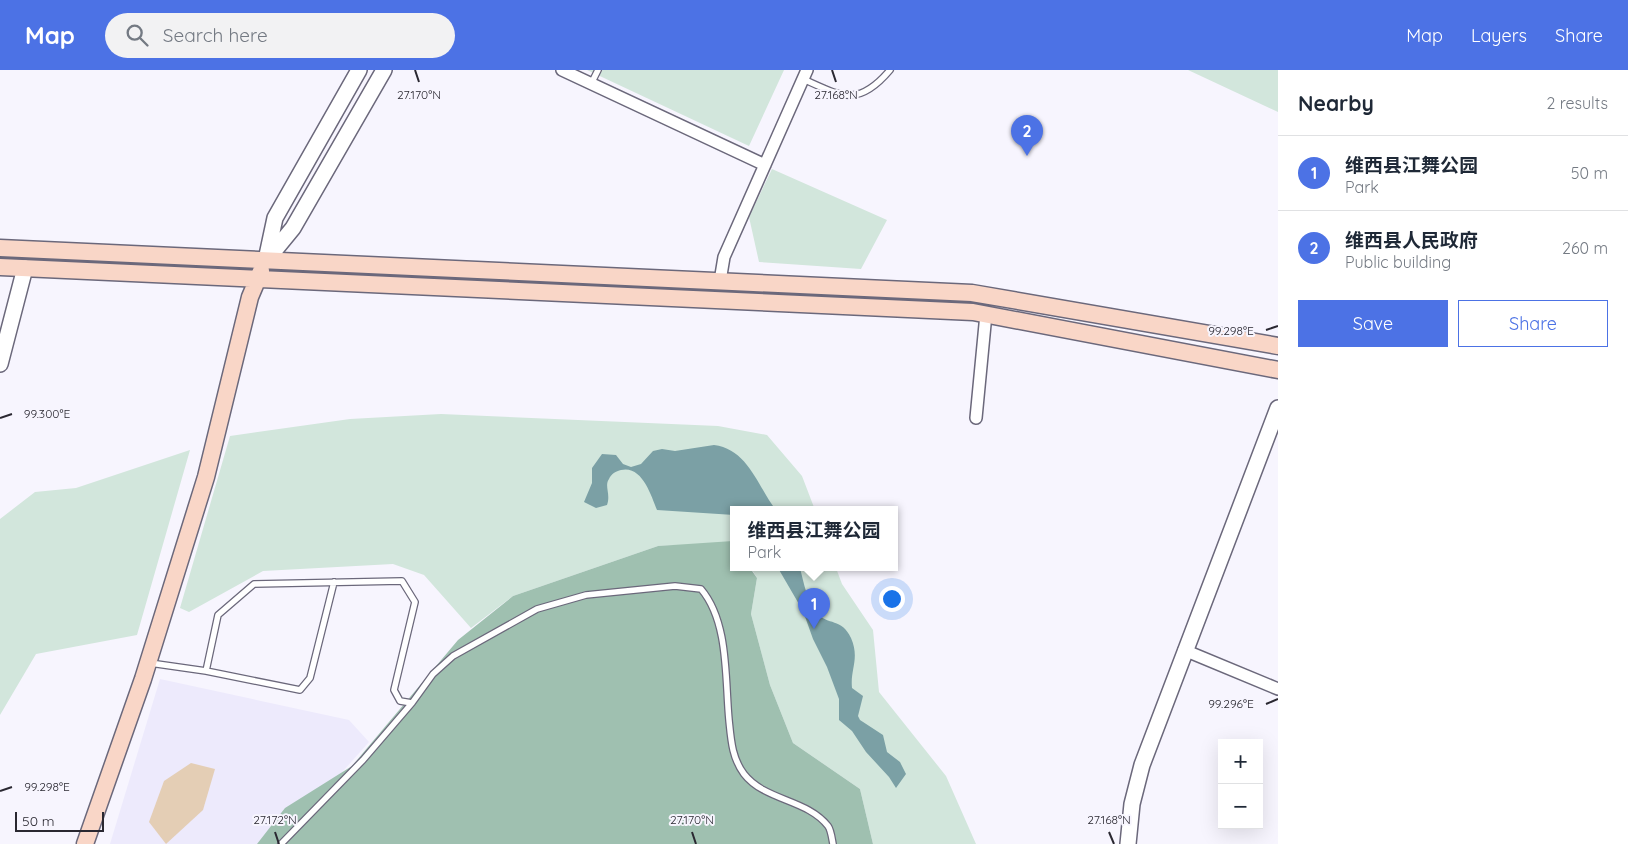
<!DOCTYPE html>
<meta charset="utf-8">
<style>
body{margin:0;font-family:Quicksand,"Noto Sans SC",sans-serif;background:#f2f2f3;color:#1f2937}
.controls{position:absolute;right:15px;bottom:15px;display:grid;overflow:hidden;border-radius:0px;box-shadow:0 5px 20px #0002}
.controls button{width:45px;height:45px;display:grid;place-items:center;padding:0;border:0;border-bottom:1px solid #e0e1e3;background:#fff;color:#1f2937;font:25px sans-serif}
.scale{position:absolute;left:15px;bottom:12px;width:89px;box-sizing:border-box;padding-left:5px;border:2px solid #2a2831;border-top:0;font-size:14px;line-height:18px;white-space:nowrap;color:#2a2831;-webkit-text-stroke:4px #f7f5fe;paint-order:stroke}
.you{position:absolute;left:891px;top:528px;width:18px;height:18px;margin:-12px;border:4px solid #fff;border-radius:50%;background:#1a73e8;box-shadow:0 0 0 8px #1a73e833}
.badge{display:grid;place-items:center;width:32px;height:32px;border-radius:50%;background:#4c72e5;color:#fff;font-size:16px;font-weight:700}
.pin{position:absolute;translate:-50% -41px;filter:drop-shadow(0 1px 2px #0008)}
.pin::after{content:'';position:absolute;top:26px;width:18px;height:15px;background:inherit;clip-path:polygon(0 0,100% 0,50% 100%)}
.popup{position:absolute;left:730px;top:436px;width:168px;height:65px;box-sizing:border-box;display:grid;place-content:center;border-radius:0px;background:#fff;filter:drop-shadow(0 1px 4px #0005);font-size:16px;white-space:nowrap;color:#747a83}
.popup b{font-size:19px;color:#1f2937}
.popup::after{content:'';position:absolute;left:50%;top:100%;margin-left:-10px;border:10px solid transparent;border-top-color:#fff}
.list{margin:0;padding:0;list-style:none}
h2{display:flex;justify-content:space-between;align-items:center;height:65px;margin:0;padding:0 20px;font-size:21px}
h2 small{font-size:16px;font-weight:400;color:#747a83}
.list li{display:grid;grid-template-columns:32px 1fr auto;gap:15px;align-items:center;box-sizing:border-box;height:75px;padding:0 20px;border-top:1px solid #e0e1e3}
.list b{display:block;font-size:19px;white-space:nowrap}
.list p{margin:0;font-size:16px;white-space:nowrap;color:#747a83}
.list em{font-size:16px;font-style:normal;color:#747a83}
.actions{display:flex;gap:10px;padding:15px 20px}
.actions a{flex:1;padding:11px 0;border:1px solid #4c72e5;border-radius:0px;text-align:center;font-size:18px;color:#4c72e5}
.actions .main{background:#4c72e5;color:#fff}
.icon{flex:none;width:28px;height:28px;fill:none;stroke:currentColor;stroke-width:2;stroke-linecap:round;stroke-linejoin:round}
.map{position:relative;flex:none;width:1278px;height:774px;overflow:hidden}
header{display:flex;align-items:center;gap:30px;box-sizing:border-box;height:70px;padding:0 25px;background:#4c72e5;color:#fff}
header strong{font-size:24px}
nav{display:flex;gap:28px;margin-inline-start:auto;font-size:18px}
.search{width:350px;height:45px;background:#f2f2f3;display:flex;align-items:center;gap:12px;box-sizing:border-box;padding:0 18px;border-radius:28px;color:#747a83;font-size:19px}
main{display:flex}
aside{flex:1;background:#fff}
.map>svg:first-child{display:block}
.built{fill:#edeafc}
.green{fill:#d2e6dc}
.forest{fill:#9fc0b0}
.water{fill:#7ba0a5}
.building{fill:#e4ceb5}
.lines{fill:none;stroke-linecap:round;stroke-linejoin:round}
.service-casing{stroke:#6b687b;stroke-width:8}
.minor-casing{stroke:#6b687b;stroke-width:14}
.tertiary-casing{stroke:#6b687b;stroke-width:18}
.secondary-casing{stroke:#6b687b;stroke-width:19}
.service{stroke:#fff;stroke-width:5.5}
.minor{stroke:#fff;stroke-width:11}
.tertiary{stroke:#fff;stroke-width:15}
.secondary{stroke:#f9d6c7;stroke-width:16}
.ticks{fill:none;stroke:#2a2831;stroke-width:2}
.ticks-label{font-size:12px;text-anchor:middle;fill:#2a2831;stroke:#f7f5fe;stroke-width:4;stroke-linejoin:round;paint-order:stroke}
</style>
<header>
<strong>Map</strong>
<div class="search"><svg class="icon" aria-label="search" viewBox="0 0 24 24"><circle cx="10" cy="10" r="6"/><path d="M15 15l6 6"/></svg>Search here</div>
<nav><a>Map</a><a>Layers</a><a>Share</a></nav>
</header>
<main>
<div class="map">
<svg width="1278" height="774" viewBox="0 0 1278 774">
<rect width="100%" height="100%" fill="#f7f5fe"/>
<path class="built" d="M 160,609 L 349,650 L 369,672 L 278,774 L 110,774 Z"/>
<path class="green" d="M 587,0 L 784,0 L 749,76 Z
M 1188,0 L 1278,0 L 1278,42 Z
M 772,99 L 887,150 L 861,199 L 759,192 L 749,147 Z
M 441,344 L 718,356 L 767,365 L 802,406 L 815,440 L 734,440 L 734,473 L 658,476 L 513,526 L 471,558 L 424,505 L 393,494 L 263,501 L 189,542 L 180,538 L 230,366 L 350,349 Z
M 190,380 L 137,565 L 36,584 L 0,645 L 0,449 L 35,422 L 76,418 Z
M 751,498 L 836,498 L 842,514 L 873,560 L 879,622 L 946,706 L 976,774 L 873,774 L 860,719 L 793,673 L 770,615 L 751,544 L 757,508 Z"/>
<path class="forest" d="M 733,471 L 734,498 L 750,498 L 757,508 L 751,544 L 770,615 L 793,673 L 860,719 L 873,774 L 257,774 L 285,738 L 352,696 L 458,570 L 513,526 L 658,476 Z"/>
<path class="water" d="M 714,375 C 748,379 758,417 776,440 L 734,440 L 734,445 L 657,440 C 651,425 642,395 621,400 C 616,401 611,404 609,409 C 604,416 611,424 607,435 L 596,438 L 584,432 L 592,413 L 592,398 L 602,384 L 616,385 L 623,394 L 631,397 L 641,394 L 653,381 L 662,379 L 675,381 Z
M 778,498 L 800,498 C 804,514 807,531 818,544 C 827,555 842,548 851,568 C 860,589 850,599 852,618 L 863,626 L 858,646 L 860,650 L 883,665 L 887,682 L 900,692 L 906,704 L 896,718 L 889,707 L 866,682 L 852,661 L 839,650 L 839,629 L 827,597 L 813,569 L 803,541 Z"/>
<path class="building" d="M 191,693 L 215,699 L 203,740 L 166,774 L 149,752 L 164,711 Z"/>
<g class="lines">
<g class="service-casing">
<path id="service" d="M 803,9 C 841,26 858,38 890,0
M 591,14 L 598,0
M 150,593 L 206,601 L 300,620 L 310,608 L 334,512
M 206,601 L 218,545 L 254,514 L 402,511 L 415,532 L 394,620 L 400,631 L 412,633 L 433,604 L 453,586 L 537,539 L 586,525 L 675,516 L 701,519 C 729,552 725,609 729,650 C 731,670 732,688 744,704 C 765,731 807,729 828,756 C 831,760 832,769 833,774
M 281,774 L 363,690 L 412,633"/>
</g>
<g class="minor-casing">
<path id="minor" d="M 562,0 L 765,95
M 720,211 L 724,187 L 807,0
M 976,348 L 986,244
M 1184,580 L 1278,619"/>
</g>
<g class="tertiary-casing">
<path id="tertiary" d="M 266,190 L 275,148 L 359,0
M 266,191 L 293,158 L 384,0
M 0,294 L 25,198
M 1128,774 L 1132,734 L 1142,695 L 1278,338"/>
</g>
<g class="secondary-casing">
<path id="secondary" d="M 0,178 L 972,223 L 1278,276
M 0,197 L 973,242 L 1278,300
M 85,774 L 143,609 L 206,407 L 250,227 L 261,201"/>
</g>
<use href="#service" class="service"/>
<use href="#minor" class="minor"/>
<use href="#tertiary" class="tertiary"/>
<use href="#secondary" class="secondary"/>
</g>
<path class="ticks" d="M 415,0 L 419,12M 832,0 L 836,12M 1266,260 L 1278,256M 0,348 L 12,344M 1266,634 L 1278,629M 0,721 L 12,717M 275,762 L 279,774M 692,762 L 696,774M 1109,762 L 1114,774"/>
<g class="ticks-label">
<text x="419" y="29">27.170°N</text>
<text x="836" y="29">27.168°N</text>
<text x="1231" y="265">99.298°E</text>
<text x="47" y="348">99.300°E</text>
<text x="1231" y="638">99.296°E</text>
<text x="47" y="721">99.298°E</text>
<text x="275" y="754">27.172°N</text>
<text x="692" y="754">27.170°N</text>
<text x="1109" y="754">27.168°N</text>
</g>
</svg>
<div class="controls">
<button>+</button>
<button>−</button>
</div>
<div class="scale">50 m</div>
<div class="you"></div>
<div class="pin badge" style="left:814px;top:559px">1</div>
<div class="popup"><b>维西县江舞公园</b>Park</div>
<div class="pin badge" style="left:1027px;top:86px">2</div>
</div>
<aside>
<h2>Nearby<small>2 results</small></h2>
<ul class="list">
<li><span class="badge">1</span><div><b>维西县江舞公园</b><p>Park</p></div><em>50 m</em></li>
<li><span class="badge">2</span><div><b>维西县人民政府</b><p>Public building</p></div><em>260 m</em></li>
</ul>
<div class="actions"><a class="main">Save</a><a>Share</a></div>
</aside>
</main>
